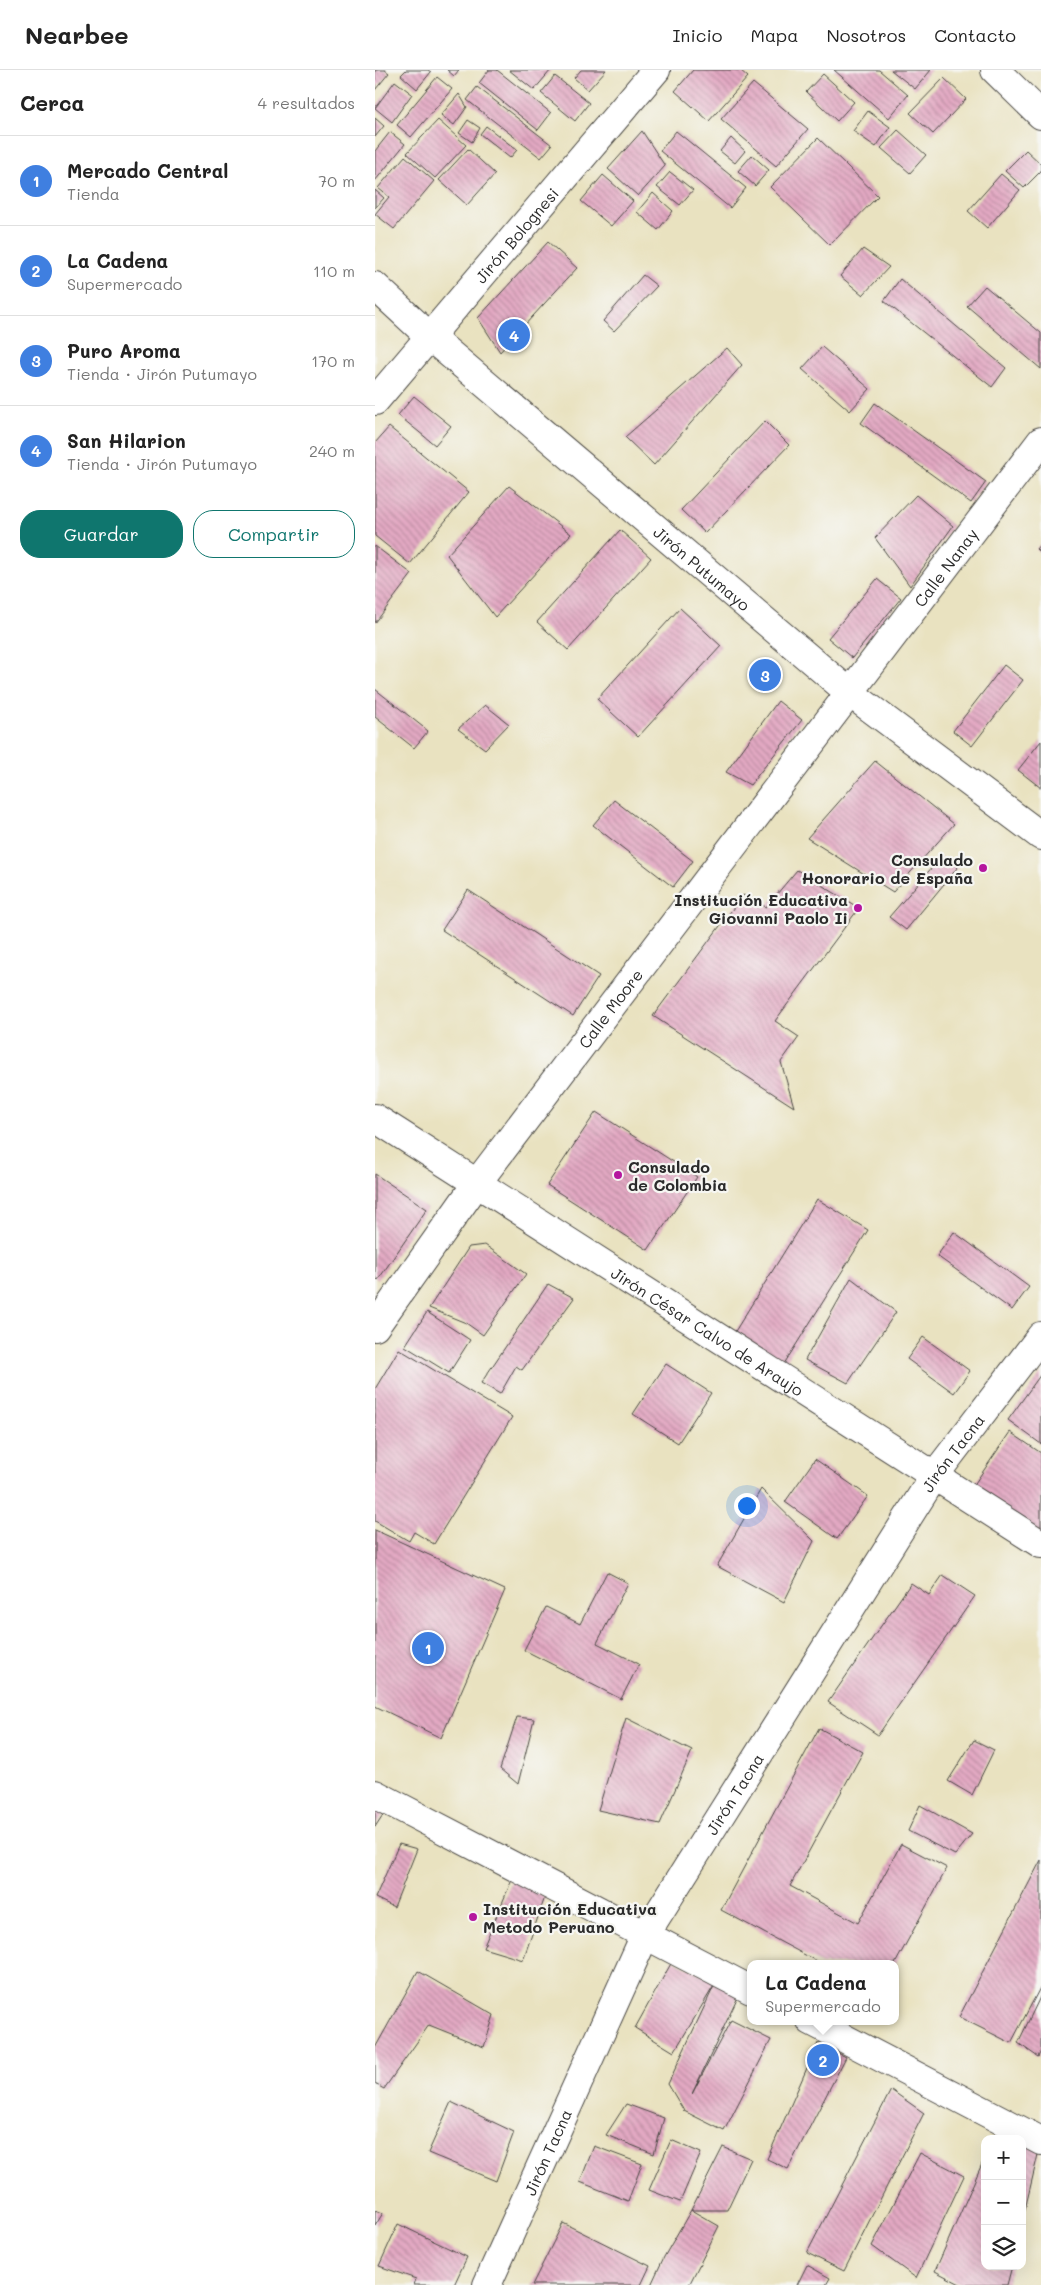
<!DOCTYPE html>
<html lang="es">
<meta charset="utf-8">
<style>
body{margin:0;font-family:Mali,sans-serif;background:#f6f6f6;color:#222}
.controls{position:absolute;right:15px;bottom:15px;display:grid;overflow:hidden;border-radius:10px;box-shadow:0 5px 20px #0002}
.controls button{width:45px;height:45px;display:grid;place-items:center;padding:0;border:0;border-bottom:1px solid #e0e0e0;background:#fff;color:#222;font:25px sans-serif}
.you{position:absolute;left:371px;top:1435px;width:18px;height:18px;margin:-12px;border:4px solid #fff;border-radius:50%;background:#1a73e8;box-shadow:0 0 0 8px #1a73e833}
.badge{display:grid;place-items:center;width:32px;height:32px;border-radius:50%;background:#0f766e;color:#fff;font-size:16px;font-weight:700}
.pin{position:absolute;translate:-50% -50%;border:2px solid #fff;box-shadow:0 1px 5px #0006}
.popup{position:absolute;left:372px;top:1890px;width:152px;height:65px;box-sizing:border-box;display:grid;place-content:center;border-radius:10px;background:#fff;filter:drop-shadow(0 1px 4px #0005);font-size:16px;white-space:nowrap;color:#767676}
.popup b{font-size:19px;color:#222}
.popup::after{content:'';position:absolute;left:50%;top:100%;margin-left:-10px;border:10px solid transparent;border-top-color:#fff}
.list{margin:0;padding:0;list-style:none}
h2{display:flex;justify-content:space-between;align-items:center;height:65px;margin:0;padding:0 20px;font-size:21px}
h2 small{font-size:16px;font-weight:400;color:#767676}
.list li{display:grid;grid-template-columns:32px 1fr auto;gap:15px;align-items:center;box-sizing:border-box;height:90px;padding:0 20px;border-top:1px solid #e0e0e0}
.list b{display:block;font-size:19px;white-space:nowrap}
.list p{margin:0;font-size:16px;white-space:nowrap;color:#767676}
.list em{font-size:16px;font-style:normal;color:#767676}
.actions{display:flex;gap:10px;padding:15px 20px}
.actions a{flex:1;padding:11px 0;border:1px solid #0f766e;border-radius:20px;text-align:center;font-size:18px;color:#0f766e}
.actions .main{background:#0f766e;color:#fff}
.icon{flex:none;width:28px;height:28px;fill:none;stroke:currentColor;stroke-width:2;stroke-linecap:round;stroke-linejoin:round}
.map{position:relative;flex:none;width:666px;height:2215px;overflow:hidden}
header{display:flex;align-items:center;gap:30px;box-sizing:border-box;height:70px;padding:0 25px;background:#fff;border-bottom:1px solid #e0e0e0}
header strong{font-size:24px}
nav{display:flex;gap:28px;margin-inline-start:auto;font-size:18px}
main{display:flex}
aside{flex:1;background:#fff}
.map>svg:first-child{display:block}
.building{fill:url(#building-back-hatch)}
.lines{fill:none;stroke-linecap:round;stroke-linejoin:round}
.minor-casing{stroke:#484641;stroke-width:30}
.minor{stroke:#fff;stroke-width:28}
.poi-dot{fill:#b5179e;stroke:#f6f6f2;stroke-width:2}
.labels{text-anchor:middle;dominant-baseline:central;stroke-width:4.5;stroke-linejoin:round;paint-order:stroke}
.street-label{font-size:16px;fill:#2b2b2b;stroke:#f6f6f2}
.poi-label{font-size:16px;font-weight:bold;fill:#2b2b2b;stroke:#f6f6f2;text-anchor:end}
</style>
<header>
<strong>Nearbee</strong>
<nav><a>Inicio</a><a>Mapa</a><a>Nosotros</a><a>Contacto</a></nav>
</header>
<main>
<aside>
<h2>Cerca<small>4 resultados</small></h2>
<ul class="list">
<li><span class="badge" style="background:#3f7fe0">1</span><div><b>Mercado Central</b><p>Tienda</p></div><em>70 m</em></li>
<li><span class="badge" style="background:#3f7fe0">2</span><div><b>La Cadena</b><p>Supermercado</p></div><em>110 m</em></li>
<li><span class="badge" style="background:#3f7fe0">3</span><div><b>Puro Aroma</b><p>Tienda · Jirón Putumayo</p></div><em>170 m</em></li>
<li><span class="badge" style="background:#3f7fe0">4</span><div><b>San Hilarion</b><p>Tienda · Jirón Putumayo</p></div><em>240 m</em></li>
</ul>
<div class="actions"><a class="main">Guardar</a><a>Compartir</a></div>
</aside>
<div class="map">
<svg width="666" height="2215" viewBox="0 0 666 2215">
<defs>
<pattern id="building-back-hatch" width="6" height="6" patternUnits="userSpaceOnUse" patternTransform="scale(1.25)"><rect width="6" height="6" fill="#e3a9c3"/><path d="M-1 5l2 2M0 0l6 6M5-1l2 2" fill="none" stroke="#b88a9f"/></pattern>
</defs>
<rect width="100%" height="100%" fill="#f6f6f2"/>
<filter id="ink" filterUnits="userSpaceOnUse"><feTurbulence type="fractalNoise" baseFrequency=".02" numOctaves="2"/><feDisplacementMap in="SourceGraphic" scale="10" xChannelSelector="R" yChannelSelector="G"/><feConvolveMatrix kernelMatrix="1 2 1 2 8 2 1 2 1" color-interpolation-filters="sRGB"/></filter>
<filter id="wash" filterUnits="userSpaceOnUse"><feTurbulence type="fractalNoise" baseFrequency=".0096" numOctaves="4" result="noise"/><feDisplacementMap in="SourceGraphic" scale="20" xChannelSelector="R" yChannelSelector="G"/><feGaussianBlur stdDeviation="1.12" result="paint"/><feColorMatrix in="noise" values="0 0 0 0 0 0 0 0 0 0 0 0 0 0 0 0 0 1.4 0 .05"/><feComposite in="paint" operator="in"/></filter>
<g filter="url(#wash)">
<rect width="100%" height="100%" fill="#e9e2c0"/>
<g id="blocks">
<path class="building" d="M 0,0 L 10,0 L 14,3 L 0,20 Z
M 31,0 L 53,0 L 56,2 L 42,19 L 26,5 Z
M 72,0 L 84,0 L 79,6 Z
M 114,0 L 122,0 L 176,43 L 163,60 L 104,13 Z
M 134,0 L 176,0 L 159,20 Z
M 206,0 L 231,0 L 213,20 L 199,8 Z
M 318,0 L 365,0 L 373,7 L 334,51 L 300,21 Z
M 459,0 L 504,0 L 533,25 L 514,48 Z
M 516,0 L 556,0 L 540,19 Z
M 448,4 L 479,32 L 462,51 L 431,22 Z
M 180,6 L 214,33 L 200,51 L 166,23 Z
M 62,7 L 77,19 L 36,67 L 22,55 Z
M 569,8 L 591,29 L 558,64 L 535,43 Z
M 20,11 L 37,24 L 17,52 L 0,38 Z
M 378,13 L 433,59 L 401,96 L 346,49 Z
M 102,17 L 177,75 L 166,88 L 92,30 Z
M 84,24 L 92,37 L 79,55 L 66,45 Z
M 493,41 L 515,57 L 501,77 L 478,61 Z
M 0,48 L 9,56 L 0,67 Z
M 63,50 L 91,75 L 60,108 L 32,83 Z
M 93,50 L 105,58 L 97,72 L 84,63 Z
M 111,56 L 142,80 L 135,88 L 105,64 Z
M 523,60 L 551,85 L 535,103 L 506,78 Z
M 267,61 L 290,96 L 263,126 L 233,99 Z
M 301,61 L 371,118 L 355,138 L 285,81 Z
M 15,62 L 30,74 L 0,111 L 0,81 Z
M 356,68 L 370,81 L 360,93 L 345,81 Z
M 443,68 L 503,126 L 455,175 L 395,117 Z
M 93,79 L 120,104 L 92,135 L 64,110 Z
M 651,80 L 666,94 L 666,101 L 649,118 L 630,101 Z
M 377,85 L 394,100 L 380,116 L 363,101 Z
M 30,86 L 59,111 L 19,159 L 0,144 L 14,127 L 3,118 Z
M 295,102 L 318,120 L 305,135 L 282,117 Z
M 626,104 L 645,120 L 612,158 L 593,141 Z
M 228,105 L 258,131 L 236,156 L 206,131 Z
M 0,120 L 9,128 L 0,138 Z
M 278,123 L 298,141 L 283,160 L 262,142 Z
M 173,172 L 202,198 L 125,282 L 103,248 Z
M 488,179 L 514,197 L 488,225 L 465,206 Z
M 268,205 L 282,216 L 239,261 L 228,251 Z
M 525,209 L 631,298 L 617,317 L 509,231 Z
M 610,216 L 666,263 L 666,299 L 592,236 Z
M 447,277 L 495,319 L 475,341 L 427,299 Z
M 352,278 L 367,295 L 279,395 L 250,367 Z
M 39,326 L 76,356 L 60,375 L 23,345 Z
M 500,333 L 611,412 L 596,433 L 486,353 Z
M 390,351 L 414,375 L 330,463 L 306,440 Z
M 14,357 L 94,422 L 35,494 L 0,466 L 0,373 Z
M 134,416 L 196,464 L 120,547 L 72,485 Z
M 541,425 L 578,456 L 535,516 L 500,468 Z
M 245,460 L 276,488 L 193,580 L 162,552 Z
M 666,473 L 666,484 L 661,479 Z
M 0,476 L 37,504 L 0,553 Z
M 502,509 L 526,528 L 477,588 L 453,568 Z
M 305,538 L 346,576 L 263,667 L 222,629 Z
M 629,595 L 648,610 L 597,676 L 578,661 Z
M 0,619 L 53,661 L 39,678 L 0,647 Z
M 403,631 L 427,650 L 375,715 L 351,702 Z
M 110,635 L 134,654 L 110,679 L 83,659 Z
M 666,671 L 666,718 L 643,700 Z
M 500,691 L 579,754 L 518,822 L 432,768 Z
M 239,730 L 318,791 L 298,817 L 218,755 Z
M 566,787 L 583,797 L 531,860 L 514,847 Z
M 422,800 L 484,838 L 400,951 L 424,967 L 406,992 L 419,1037 L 278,946 L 368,825 L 391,837 Z
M 93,820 L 224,906 L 198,946 L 67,860 Z
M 221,1042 L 322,1107 L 273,1180 L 172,1115 Z
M 0,1104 L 52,1139 L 3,1210 L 0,1207 Z
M 442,1129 L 493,1160 L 409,1294 L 359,1263 Z
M 579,1162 L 654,1217 L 637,1240 L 562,1186 Z
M 110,1175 L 151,1204 L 108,1265 L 91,1253 L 54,1238 L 94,1177 Z
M 476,1208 L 521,1242 L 473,1313 L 430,1290 Z
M 173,1214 L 199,1228 L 147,1300 L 141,1296 L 125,1324 L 106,1313 Z
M 52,1242 L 95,1270 L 74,1303 L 30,1276 Z
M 548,1267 L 595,1301 L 579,1323 L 532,1289 Z
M 24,1279 L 137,1347 L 59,1474 L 39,1462 L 34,1471 L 0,1451 L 0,1319 Z
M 291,1294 L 336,1323 L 303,1373 L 258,1344 Z
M 666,1304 L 666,1374 L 633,1350 Z
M 635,1362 L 666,1383 L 666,1466 L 596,1419 Z
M 440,1389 L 493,1426 L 462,1469 L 410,1432 Z
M 386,1419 L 439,1471 L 409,1532 L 342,1496 Z
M 0,1460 L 130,1520 L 66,1668 L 0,1636 Z
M 232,1502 L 253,1513 L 222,1573 L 264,1594 L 246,1629 L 149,1580 L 171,1537 L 205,1554 Z
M 568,1505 L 600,1526 L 503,1665 L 453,1632 L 536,1513 L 554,1525 Z
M 142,1647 L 159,1649 L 143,1714 L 125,1699 Z
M 251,1648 L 317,1681 L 285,1754 L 223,1740 Z
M 444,1658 L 488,1682 L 415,1816 L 483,1853 L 526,1774 L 572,1798 L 520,1894 L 447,1894 L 346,1840 Z
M 599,1670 L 619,1680 L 597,1725 L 573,1711 Z
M 545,1735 L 597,1764 L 580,1785 L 533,1761 Z
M 0,1736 L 11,1740 L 0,1757 Z
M 24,1774 L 42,1779 L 19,1837 L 0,1828 Z
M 666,1790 L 666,1916 L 636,1973 L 584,1947 Z
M 139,1805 L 170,1827 L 148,1890 L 108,1878 Z
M 298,1890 L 365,1923 L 317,2024 L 356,1950 L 396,1970 L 349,2061 L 309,2041 L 293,2014 L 340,1914 L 299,1982 L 260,1958 Z
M 43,1901 L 119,1945 L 109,1977 L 54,1955 L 9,2019 L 0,2014 L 0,1978 Z
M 666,1925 L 666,1981 L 663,1987 L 643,1973 Z
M 443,1973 L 471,1987 L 413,2099 L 392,2089 Z
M 516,2020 L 549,2043 L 469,2201 L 432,2183 Z
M 76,2032 L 139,2062 L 121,2111 L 53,2083 Z
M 251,2034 L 289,2048 L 279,2084 L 231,2065 Z
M 625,2053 L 665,2076 L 648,2148 L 647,2069 L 618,2069 Z
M 296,2070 L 326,2083 L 305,2132 L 274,2120 Z
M 219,2076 L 267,2094 L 253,2131 L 205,2112 Z
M 348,2077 L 376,2089 L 352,2140 L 316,2140 Z
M 545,2083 L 589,2106 L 541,2208 L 497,2176 Z
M 610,2087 L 610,2196 L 637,2196 L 632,2215 L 587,2215 L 560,2201 Z
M 0,2140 L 8,2143 L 0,2156 Z
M 316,2140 L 344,2156 L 314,2215 L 276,2215 L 289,2187 Z
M 188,2153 L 275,2196 L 266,2215 L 157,2215 Z
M 23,2154 L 92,2187 L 79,2215 L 39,2215 L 41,2209 L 4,2196 Z
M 432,2195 L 455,2208 L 451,2215 L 422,2215 Z"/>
</g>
</g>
<g filter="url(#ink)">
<use href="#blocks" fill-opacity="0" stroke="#484641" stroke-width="1"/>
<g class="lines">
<g class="minor-casing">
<g id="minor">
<path d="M 620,0 L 666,45"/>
<path id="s1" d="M 0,216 L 55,267 L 475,623 L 666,766"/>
<path id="s2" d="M 0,331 L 281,0"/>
<path id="s3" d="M 0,1048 L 666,1474"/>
<path id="s4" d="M 0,1257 L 102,1113 L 666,371"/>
<path d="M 0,1724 L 376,1920"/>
<path d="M 436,1951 L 666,2071"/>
<path id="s5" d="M 112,2215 L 270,1865 L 559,1406 L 666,1266"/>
</g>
</g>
<use href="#minor" class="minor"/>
</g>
</g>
<g class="poi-dot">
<circle cx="608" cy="798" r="5"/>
<circle cx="483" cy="838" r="5"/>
<circle cx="243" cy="1105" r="5"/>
<circle cx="98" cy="1847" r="5"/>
</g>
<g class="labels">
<g class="street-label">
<text stroke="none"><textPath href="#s2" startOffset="218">Jirón Bolognesi</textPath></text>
<text stroke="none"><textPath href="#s4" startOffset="950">Calle Nanay</textPath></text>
<text stroke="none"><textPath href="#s1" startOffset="432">Jirón Putumayo</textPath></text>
<text stroke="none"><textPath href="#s4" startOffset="396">Calle Moore</textPath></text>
<text stroke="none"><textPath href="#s3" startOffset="395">Jirón César Calvo de Araujo</textPath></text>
<text stroke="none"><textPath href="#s5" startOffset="956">Jirón Tacna</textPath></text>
<text stroke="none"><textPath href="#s5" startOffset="551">Jirón Tacna</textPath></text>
<text stroke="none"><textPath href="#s5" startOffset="146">Jirón Tacna</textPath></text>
</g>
<g class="poi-label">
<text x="598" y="789">Consulado<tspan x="598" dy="18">Honorario de España</tspan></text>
<text x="473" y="829">Institución Educativa<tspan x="473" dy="18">Giovanni Paolo Ii</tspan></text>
<text x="253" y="1096" text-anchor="start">Consulado<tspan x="253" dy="18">de Colombia</tspan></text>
<text x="108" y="1838" text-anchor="start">Institución Educativa<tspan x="108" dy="18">Metodo Peruano</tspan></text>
</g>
</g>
</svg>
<div class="controls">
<button>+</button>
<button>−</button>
<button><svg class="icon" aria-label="layers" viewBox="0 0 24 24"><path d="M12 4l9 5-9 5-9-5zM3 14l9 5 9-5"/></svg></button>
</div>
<div class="you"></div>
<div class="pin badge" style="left:53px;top:1578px;background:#3f7fe0">1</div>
<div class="pin badge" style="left:448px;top:1990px;background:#3f7fe0">2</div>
<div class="popup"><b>La Cadena</b>Supermercado</div>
<div class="pin badge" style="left:390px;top:605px;background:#3f7fe0">3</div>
<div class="pin badge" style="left:139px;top:265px;background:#3f7fe0">4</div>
</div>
</main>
